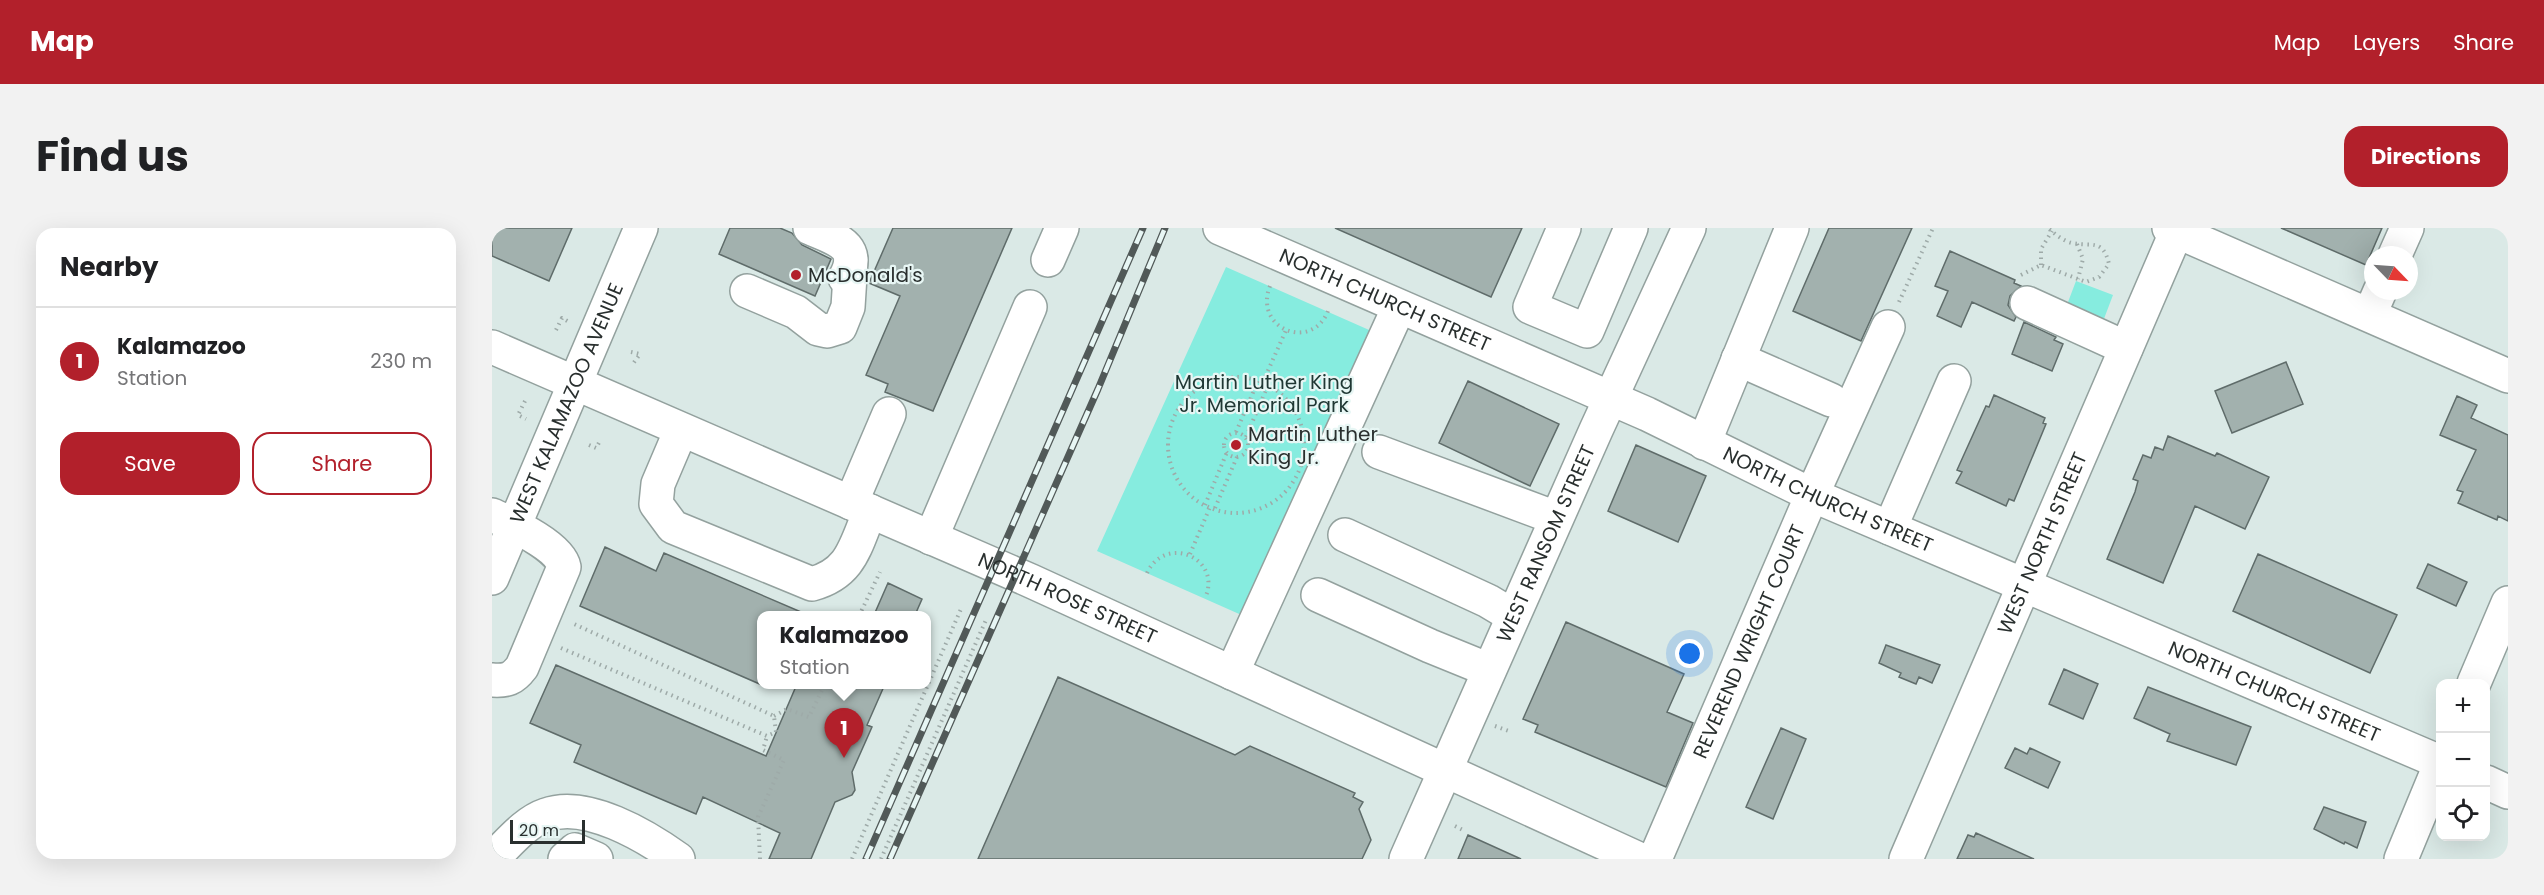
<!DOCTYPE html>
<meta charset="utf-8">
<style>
body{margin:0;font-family:Poppins,sans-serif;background:#f2f2f2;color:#202124}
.controls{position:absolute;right:18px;bottom:18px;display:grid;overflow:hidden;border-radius:12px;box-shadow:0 6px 24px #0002}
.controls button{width:54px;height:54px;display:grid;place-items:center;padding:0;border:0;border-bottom:2px solid #e0e0e0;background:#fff;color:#202124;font:30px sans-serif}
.compass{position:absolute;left:1872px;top:18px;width:54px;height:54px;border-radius:50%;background:#fff;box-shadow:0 6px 24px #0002;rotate:115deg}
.scale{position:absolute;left:18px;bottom:15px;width:75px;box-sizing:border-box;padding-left:6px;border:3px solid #292f2e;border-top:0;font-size:16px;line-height:21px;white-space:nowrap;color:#292f2e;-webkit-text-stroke:4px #e7f6f4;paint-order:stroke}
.you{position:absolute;left:1198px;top:426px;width:21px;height:21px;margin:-15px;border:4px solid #fff;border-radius:50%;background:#1a73e8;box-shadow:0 0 0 9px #1a73e833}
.badge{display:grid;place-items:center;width:39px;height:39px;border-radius:50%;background:#b2202b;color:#fff;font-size:20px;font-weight:700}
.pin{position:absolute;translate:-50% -50px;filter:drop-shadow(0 2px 3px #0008)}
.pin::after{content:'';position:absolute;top:32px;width:21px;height:18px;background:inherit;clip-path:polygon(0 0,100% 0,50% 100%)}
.popup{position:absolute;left:265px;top:383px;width:174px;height:78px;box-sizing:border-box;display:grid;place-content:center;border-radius:12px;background:#fff;filter:drop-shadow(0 2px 4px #0005);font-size:20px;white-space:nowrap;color:#757577}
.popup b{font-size:22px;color:#202124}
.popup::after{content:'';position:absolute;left:50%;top:100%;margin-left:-12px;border:12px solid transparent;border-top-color:#fff}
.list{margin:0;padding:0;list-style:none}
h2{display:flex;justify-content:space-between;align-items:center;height:78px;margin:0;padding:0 24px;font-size:26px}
h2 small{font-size:20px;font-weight:400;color:#757577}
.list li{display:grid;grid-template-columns:39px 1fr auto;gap:18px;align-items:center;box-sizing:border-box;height:108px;padding:0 24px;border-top:2px solid #e0e0e0}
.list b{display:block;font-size:22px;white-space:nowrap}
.list p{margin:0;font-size:20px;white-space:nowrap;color:#757577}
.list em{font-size:20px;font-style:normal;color:#757577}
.actions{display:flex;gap:12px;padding:18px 24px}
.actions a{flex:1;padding:14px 0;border:2px solid #b2202b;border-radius:18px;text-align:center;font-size:21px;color:#b2202b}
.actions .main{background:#b2202b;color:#fff}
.icon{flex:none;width:33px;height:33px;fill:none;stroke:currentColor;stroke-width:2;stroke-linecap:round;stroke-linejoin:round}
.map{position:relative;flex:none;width:2016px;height:631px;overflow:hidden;border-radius:18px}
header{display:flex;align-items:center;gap:36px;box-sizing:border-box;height:84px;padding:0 30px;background:#b2202b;color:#fff}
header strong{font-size:28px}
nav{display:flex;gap:33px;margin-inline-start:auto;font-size:21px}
.intro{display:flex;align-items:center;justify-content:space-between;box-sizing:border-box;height:144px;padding:0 36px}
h1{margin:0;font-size:42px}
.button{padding:15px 27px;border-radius:18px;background:#b2202b;color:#fff;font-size:21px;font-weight:700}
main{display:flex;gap:36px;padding:0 36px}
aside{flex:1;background:#fff;border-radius:18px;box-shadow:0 6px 24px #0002}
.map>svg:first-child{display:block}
.green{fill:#86ecdf}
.building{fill:#a2b1ae;stroke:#5f6c6a;stroke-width:1.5}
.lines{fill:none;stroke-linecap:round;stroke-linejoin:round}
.minor-casing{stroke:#93a19e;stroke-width:36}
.major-casing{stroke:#93a19e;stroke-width:36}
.path{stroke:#9eaaa8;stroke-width:4;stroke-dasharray:1.5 4.5;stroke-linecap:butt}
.minor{stroke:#fff;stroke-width:33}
.major{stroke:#fff;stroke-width:33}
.rail-casing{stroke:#515958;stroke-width:7}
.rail{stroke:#e7f6f4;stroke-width:4.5;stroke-dasharray:14;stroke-linecap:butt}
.poi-dot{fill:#b2202b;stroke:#e7f6f4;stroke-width:2}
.labels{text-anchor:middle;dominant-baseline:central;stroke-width:4.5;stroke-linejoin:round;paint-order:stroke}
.poi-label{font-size:20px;fill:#292f2e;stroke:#e7f6f4;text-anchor:start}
.street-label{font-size:20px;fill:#292f2e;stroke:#e7f6f4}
.park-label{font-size:20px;fill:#1f3733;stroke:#e7f6f4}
</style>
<header>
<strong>Map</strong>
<nav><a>Map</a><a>Layers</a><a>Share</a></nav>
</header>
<div class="intro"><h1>Find us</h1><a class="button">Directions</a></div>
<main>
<aside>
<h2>Nearby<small></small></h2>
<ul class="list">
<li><span class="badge">1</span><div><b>Kalamazoo</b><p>Station</p></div><em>230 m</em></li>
</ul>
<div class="actions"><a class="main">Save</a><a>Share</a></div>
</aside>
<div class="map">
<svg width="2016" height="631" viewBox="0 0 2016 631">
<rect width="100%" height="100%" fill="#dae9e6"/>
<path class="green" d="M 734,39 L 893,109 L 763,393 L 605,323 Z
M 1584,53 L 1621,67 L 1610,96 L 1573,82 Z"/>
<path class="building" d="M 0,0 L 80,0 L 57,53 L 0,28 Z
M 238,0 L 288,0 L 300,5 L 310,17 L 339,31 L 323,68 L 227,26 Z
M 401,0 L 520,0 L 441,183 L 393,164 L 396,156 L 374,147 L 408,68 L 377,55 Z
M 843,0 L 1030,0 L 999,69 Z
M 1337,0 L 1420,0 L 1369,113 L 1301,83 Z
M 1789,0 L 1890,0 L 1874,37 Z
M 1458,23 L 1523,52 L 1522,55 L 1529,58 L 1518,68 L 1516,77 L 1524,89 L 1522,93 L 1480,74 L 1469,99 L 1445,88 L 1456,63 L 1443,58 Z
M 1532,94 L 1564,109 L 1562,112 L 1571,116 L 1560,143 L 1520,126 Z
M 1794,134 L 1811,176 L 1740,205 L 1723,163 Z
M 976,153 L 1067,196 L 1038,258 L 947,215 Z
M 1502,167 L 1553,190 L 1551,195 L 1554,196 L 1522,273 L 1517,271 L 1514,278 L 1464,255 L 1470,244 L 1465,242 L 1494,178 L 1497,179 Z
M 1965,168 L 1985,177 L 1979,190 L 2016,207 L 2016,293 L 2006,288 L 2005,292 L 1966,275 L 1971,264 L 1965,262 L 1984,222 L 1948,207 Z
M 1676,208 L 1723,228 L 1725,225 L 1777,249 L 1753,301 L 1703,278 L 1671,355 L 1615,331 L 1643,264 L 1646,253 L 1641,251 L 1651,227 L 1659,230 L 1663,219 L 1671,222 Z
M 1144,217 L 1214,248 L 1186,314 L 1116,283 Z
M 113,319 L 164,343 L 172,325 L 316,387 L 270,387 L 270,457 L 88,378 Z
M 1766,326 L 1905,387 L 1878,445 L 1741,383 Z
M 1936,336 L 1975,354 L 1964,378 L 1925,360 Z
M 396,355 L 430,371 L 423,387 L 382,387 Z
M 1074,394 L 1192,446 L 1175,484 L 1201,495 L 1174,559 L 1043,504 L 1046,497 L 1031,491 Z
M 1394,417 L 1448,437 L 1440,455 L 1427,449 L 1424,456 L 1407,449 L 1409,445 L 1387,435 Z
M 64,437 L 274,528 L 305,456 L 393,456 L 375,497 L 380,499 L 360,544 L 363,562 L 360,567 L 343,574 L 319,631 L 277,631 L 288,605 L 211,569 L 204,586 L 82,534 L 89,517 L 38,495 Z
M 1572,441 L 1606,456 L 1591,491 L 1557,476 Z
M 566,449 L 743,527 L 758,518 L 863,565 L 861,569 L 871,574 L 867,581 L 879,612 L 870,631 L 486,631 Z
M 1656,459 L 1759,499 L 1744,537 L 1675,513 L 1678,506 L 1642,490 Z
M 1289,500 L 1314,511 L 1281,591 L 1254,579 Z
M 1523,520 L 1535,526 L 1538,520 L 1568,534 L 1556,560 L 1513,540 Z
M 1832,579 L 1874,594 L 1865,620 L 1853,614 L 1852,616 L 1822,601 Z
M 1484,605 L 1542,631 L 1465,631 L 1476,607 L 1482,609 Z
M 976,607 L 1029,631 L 966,631 Z"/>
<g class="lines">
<g class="minor-casing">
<g id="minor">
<path d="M 318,0 C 343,11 371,17 353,50"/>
<path id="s1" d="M 728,0 L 1155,186 L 1320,267 L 1948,534"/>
<path d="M 1072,0 L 1038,79 L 1095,103 L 1139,0"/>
<path d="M 1903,27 L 1915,0"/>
<path d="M 556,32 L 570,0"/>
<path d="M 255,63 L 304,84 L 326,101 L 335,103 L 348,99 L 356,79 L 359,32"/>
<path d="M 1535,75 L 1634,120"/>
<path d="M 1878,86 L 1888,63"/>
<path id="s2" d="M 0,119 L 539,353 L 1147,631"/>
<path d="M 1246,131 L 1339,172"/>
<path d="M 189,202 L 166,256 L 164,276 L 181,299 L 320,356 C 360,345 363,318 378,283"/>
<path d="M 1212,215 L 1300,0"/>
<path d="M 887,224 L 1064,290"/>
<path d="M 359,275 L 397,186"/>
<path d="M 0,287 C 19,296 68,318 72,339 L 30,439 C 21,451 15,453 0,452"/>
<path d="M 1398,300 L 1462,153"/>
<path d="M 853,307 L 996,373 L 1021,388"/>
<path d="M 439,310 L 538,79"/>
<path d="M 826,367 L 938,418 L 997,442"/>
<path d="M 740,445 L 907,79"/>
<path d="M 1982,455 L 2016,375"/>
<path d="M 1994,554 L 2016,564"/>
<path d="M 0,631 C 16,616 33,594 54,587 C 94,572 154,608 186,631"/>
<path d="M 73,631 L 83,622 L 104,631"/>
<path id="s3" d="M 914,631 L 1104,202 L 1197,0"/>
<path id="s4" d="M 1163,631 L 1320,267 L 1396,99"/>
<path id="s5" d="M 1414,631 L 1686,0"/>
<path d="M 1909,631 L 1948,537"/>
</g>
</g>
<g class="major-casing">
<g id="major">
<path d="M 1677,0 L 2016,148"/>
<path id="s6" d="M 0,350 L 149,0"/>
</g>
</g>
<path class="path" d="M 1585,16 L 1591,31 L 1586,51
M 1549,37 L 1549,21 L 1560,3
M 1529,47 L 1549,37 L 1594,54 L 1607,49 L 1617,36 C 1611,10 1599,19 1580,15 C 1571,13 1563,6 1556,0
M 778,58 C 761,101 820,124 836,83
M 1407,74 L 1441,0
M 64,102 L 70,90 L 77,94
M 139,124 L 148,126 L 140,137
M676 217a68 68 0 1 1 136 0a68 68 0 1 1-136 0Z
M 771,154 L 794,102
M 33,173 L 26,187 L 34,191
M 744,204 L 766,153
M732 217a12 12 0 1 1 24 0a12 12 0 1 1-24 0Z
M 754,209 L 776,157
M 97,217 L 104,220 L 109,211
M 713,277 L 735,224
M 723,280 L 745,229
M 698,326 L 718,279
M 655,345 C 674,305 731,331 713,370
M 367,388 L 388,344
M 69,420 L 275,508 L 284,504 L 282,488 L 80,395
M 282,488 L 295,481 L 317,489 L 333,456
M 1003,498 L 1017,503
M 963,598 L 973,603
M 268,631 L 266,589 L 292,532 L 271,522 L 275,508
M 360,631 L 469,381
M 389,631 L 494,392"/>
<use href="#minor" class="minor"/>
<use href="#major" class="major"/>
<g class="rail-casing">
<path id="rail" d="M 374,631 L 651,0
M 398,631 L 606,161 L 673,0"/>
</g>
<use href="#rail" class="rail"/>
</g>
<g class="poi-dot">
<circle cx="304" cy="47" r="6"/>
<circle cx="744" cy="217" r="6"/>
</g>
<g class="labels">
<g class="poi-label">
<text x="316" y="47">McDonald's</text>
<text x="756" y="206">Martin Luther<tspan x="756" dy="23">King Jr.</tspan></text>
</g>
<g class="street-label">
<text stroke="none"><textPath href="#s1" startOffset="180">NORTH CHURCH STREET</textPath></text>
<text stroke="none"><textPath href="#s6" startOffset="190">WEST KALAMAZOO AVENUE</textPath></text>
<text stroke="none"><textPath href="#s1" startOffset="666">NORTH CHURCH STREET</textPath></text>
<text stroke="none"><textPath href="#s3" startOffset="345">WEST RANSOM STREET</textPath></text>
<text stroke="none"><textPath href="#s5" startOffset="344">WEST NORTH STREET</textPath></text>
<text stroke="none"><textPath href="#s2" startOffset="628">NORTH ROSE STREET</textPath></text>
<text stroke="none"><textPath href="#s4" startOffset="237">REVEREND WRIGHT COURT</textPath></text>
<text stroke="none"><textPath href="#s1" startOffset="1152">NORTH CHURCH STREET</textPath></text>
</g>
<g class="park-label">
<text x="772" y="154">Martin Luther King<tspan x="772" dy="23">Jr. Memorial Park</tspan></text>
</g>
</g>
</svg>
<div class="controls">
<button>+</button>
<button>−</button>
<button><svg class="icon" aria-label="locate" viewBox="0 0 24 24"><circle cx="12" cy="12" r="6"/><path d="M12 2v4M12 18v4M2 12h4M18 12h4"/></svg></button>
</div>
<svg class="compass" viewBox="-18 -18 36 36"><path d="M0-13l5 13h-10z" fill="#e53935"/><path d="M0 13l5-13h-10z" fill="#757577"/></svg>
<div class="scale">20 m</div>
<div class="you"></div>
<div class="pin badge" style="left:352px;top:530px">1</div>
<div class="popup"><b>Kalamazoo</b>Station</div>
</div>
</main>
